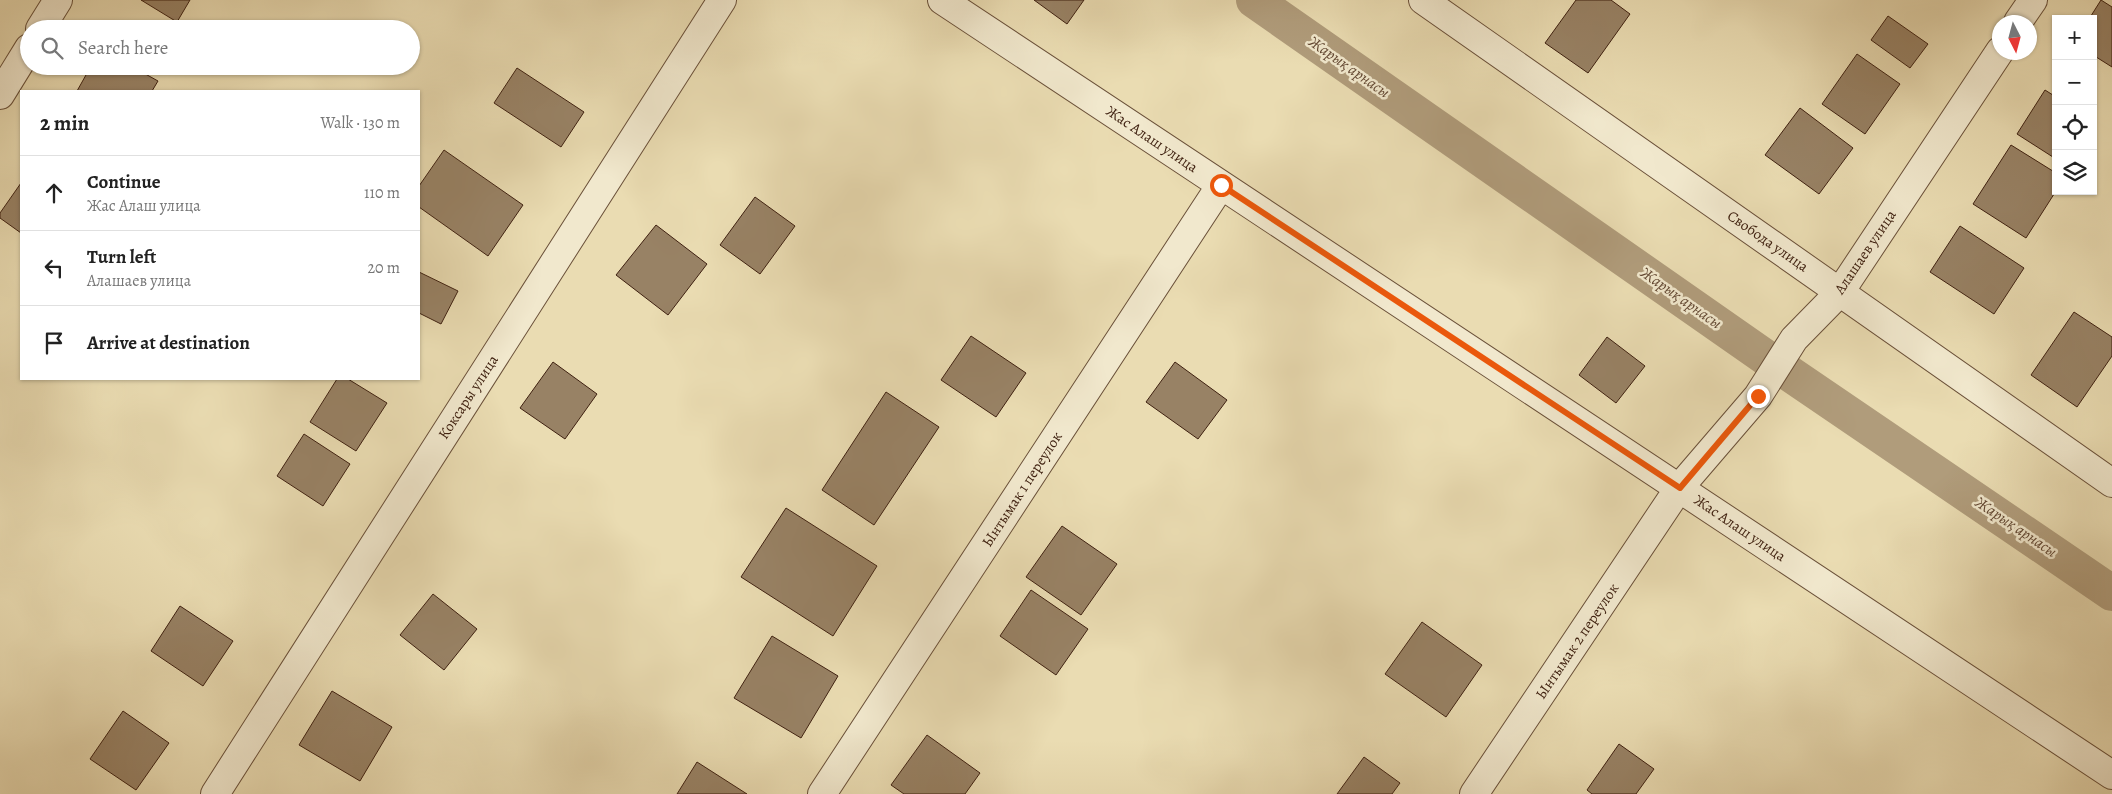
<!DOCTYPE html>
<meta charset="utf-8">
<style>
body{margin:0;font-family:Alegreya,serif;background:#f6f6f6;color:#222}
.controls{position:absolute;right:15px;top:15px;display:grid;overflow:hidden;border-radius:0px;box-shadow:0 1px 4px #0004}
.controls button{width:45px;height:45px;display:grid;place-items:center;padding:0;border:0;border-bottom:1px solid #e0e0e0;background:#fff;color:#222;font:25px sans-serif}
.compass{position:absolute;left:1992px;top:15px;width:45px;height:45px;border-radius:50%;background:#fff;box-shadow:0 1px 4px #0004;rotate:174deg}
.stop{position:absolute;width:15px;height:15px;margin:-11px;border:4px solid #ea580c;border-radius:50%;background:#fff}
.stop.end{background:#ea580c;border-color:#fff;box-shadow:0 1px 5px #0008}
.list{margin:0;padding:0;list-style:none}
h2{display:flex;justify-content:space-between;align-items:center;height:65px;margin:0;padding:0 20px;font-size:21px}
h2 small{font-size:16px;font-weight:400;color:#767676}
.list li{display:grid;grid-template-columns:32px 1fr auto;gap:15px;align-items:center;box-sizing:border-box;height:75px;padding:0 20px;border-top:1px solid #e0e0e0}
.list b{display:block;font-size:19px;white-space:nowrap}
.list p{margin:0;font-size:16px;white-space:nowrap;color:#767676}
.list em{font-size:16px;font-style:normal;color:#767676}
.icon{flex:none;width:28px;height:28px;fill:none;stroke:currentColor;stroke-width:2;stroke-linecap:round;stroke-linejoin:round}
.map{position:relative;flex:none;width:2112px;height:794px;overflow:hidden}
.search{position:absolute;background:#fff;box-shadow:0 1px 4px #0004;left:20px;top:20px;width:400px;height:55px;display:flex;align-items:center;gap:12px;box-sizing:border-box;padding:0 18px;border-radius:28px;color:#767676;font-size:19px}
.panel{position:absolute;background:#fff;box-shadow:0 1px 4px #0004;left:20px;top:90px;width:400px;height:290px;border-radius:0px}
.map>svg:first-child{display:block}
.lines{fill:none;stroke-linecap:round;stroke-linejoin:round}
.canal{stroke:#b09c7b;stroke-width:36}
.building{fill:#988265;stroke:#3f2111}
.minor-casing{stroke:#6a5039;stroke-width:30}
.minor{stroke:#f1e8cd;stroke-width:28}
.route{stroke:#ea580c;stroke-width:6}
.labels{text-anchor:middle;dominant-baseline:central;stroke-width:5;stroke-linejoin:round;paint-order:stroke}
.street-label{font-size:15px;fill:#3f2111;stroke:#f1e8cd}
.water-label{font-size:16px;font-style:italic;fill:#614631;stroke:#f1e8cd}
</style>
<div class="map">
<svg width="2112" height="794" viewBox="0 0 2112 794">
<rect width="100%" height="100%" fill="#eadcb2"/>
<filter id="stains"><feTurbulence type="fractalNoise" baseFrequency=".004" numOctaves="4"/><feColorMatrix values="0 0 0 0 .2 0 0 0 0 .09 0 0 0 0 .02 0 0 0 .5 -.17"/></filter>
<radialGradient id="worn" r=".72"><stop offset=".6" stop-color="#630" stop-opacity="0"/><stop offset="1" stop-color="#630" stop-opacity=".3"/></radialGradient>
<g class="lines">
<path class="canal" d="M 1254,0 L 1765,357 L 2112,593"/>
</g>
<path class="building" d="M 141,0 L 190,0 L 177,22 Z
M 1034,0 L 1084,0 L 1067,24 Z
M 1576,0 L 1611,0 L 1630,14 L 1588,73 L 1545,43 Z
M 2101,0 L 2112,7 L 2112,67 L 2093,55 L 2093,19 L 2089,19 Z
M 1888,16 L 1928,44 L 1910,68 L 1871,40 Z
M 1857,54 L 1900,84 L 1865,134 L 1822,104 Z
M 91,66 L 131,66 L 158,81 L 152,91 L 77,91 Z
M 517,68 L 584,112 L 561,147 L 494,103 Z
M 2045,90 L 2056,97 L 2056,159 L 2017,134 Z
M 1800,108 L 1853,148 L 1819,194 L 1765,155 Z
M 2011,145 L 2056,173 L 2056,191 L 2026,238 L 1973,204 Z
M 444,150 L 523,205 L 488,256 L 419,207 L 419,186 Z
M 21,183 L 21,233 L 0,218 L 0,213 Z
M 755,197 L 795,226 L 760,274 L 720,245 Z
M 656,225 L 707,264 L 668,315 L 616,275 Z
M 1960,226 L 2024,268 L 1994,314 L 1930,272 Z
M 419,272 L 458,291 L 441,324 L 419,313 Z
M 2074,312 L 2112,337 L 2112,356 L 2077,407 L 2031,375 Z
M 971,336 L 1026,373 L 996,417 L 941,380 Z
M 1607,337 L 1645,366 L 1616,403 L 1579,375 Z
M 553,362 L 597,394 L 565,439 L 520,408 Z
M 1175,362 L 1227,400 L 1198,439 L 1146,402 Z
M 337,379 L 348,379 L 387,403 L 356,451 L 310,422 Z
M 886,392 L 939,427 L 874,525 L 822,490 Z
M 304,434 L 350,464 L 323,506 L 277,476 Z
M 786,508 L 877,566 L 833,636 L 741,577 Z
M 1062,526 L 1117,564 L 1081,615 L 1026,577 Z
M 1031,590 L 1088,629 L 1056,675 L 1000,636 Z
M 433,594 L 477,629 L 444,670 L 400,635 Z
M 180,606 L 233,641 L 203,686 L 151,651 Z
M 1422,622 L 1482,665 L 1446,717 L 1385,674 Z
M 772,636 L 838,676 L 801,738 L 734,698 Z
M 332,691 L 392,727 L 360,781 L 299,745 Z
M 123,711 L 169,743 L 136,790 L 90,759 Z
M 927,735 L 980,773 L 965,794 L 904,794 L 891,785 Z
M 1619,744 L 1654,769 L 1636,794 L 1592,794 L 1587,790 Z
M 1364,757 L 1400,783 L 1392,794 L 1337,794 Z
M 697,762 L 747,794 L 677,794 Z"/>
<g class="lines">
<g class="minor-casing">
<path id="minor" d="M 942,0 L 2112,775
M 1423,0 L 2112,483
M 2018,22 L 2033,0
M 40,29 L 58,0
M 0,95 L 29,48
M 215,794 L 722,0
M 822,794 L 1221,185
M 1474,794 L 1679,488 L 1758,396 L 1794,339 L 1840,292 L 2000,51"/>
</g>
<use href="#minor" class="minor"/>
</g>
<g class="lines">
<path class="route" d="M 1221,185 L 1680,488 L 1758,396"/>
</g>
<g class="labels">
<g class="street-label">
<text transform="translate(1152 139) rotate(34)">Жас Алаш улица</text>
<text transform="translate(1768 241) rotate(35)">Свобода улица</text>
<text transform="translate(1865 252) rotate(-56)">Алашаев улица</text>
<text transform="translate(468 397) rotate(-57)">Коксары улица</text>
<text transform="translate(1022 489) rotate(-57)">Ынтымак 1 переулок</text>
<text transform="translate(1740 528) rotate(34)">Жас Алаш улица</text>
<text transform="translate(1577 641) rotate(-56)">Ынтымак 2 переулок</text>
</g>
<g class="water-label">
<text transform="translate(1349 67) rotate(35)">Жарық арнасы</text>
<text transform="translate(1681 298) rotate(35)">Жарық арнасы</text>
<text transform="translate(2016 527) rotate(34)">Жарық арнасы</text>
</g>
</g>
<rect width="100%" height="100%" filter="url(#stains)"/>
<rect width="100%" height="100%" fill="url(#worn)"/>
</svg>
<div class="controls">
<button>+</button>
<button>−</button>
<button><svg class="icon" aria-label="locate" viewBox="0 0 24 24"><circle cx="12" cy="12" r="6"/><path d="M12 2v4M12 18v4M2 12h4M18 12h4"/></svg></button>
<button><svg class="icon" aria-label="layers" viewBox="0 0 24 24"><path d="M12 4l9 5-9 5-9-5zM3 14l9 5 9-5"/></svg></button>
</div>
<svg class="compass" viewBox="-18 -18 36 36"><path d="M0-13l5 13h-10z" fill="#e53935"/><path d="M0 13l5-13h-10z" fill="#767676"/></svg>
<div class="stop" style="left:1221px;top:185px"></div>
<div class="stop end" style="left:1758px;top:396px"></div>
<div class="search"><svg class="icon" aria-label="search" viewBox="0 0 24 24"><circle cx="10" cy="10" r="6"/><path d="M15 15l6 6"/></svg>Search here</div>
<section class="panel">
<h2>2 min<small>Walk · 130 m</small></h2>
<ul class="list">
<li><svg class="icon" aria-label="ahead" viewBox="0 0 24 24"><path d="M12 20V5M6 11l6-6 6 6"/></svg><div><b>Continue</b><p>Жас Алаш улица</p></div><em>110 m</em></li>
<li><svg class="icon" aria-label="left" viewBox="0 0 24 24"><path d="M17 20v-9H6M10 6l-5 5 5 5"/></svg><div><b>Turn left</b><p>Алашаев улица</p></div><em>20 m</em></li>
<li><svg class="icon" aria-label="arrive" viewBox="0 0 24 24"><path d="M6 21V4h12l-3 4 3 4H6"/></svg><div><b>Arrive at destination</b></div></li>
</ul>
</section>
</div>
